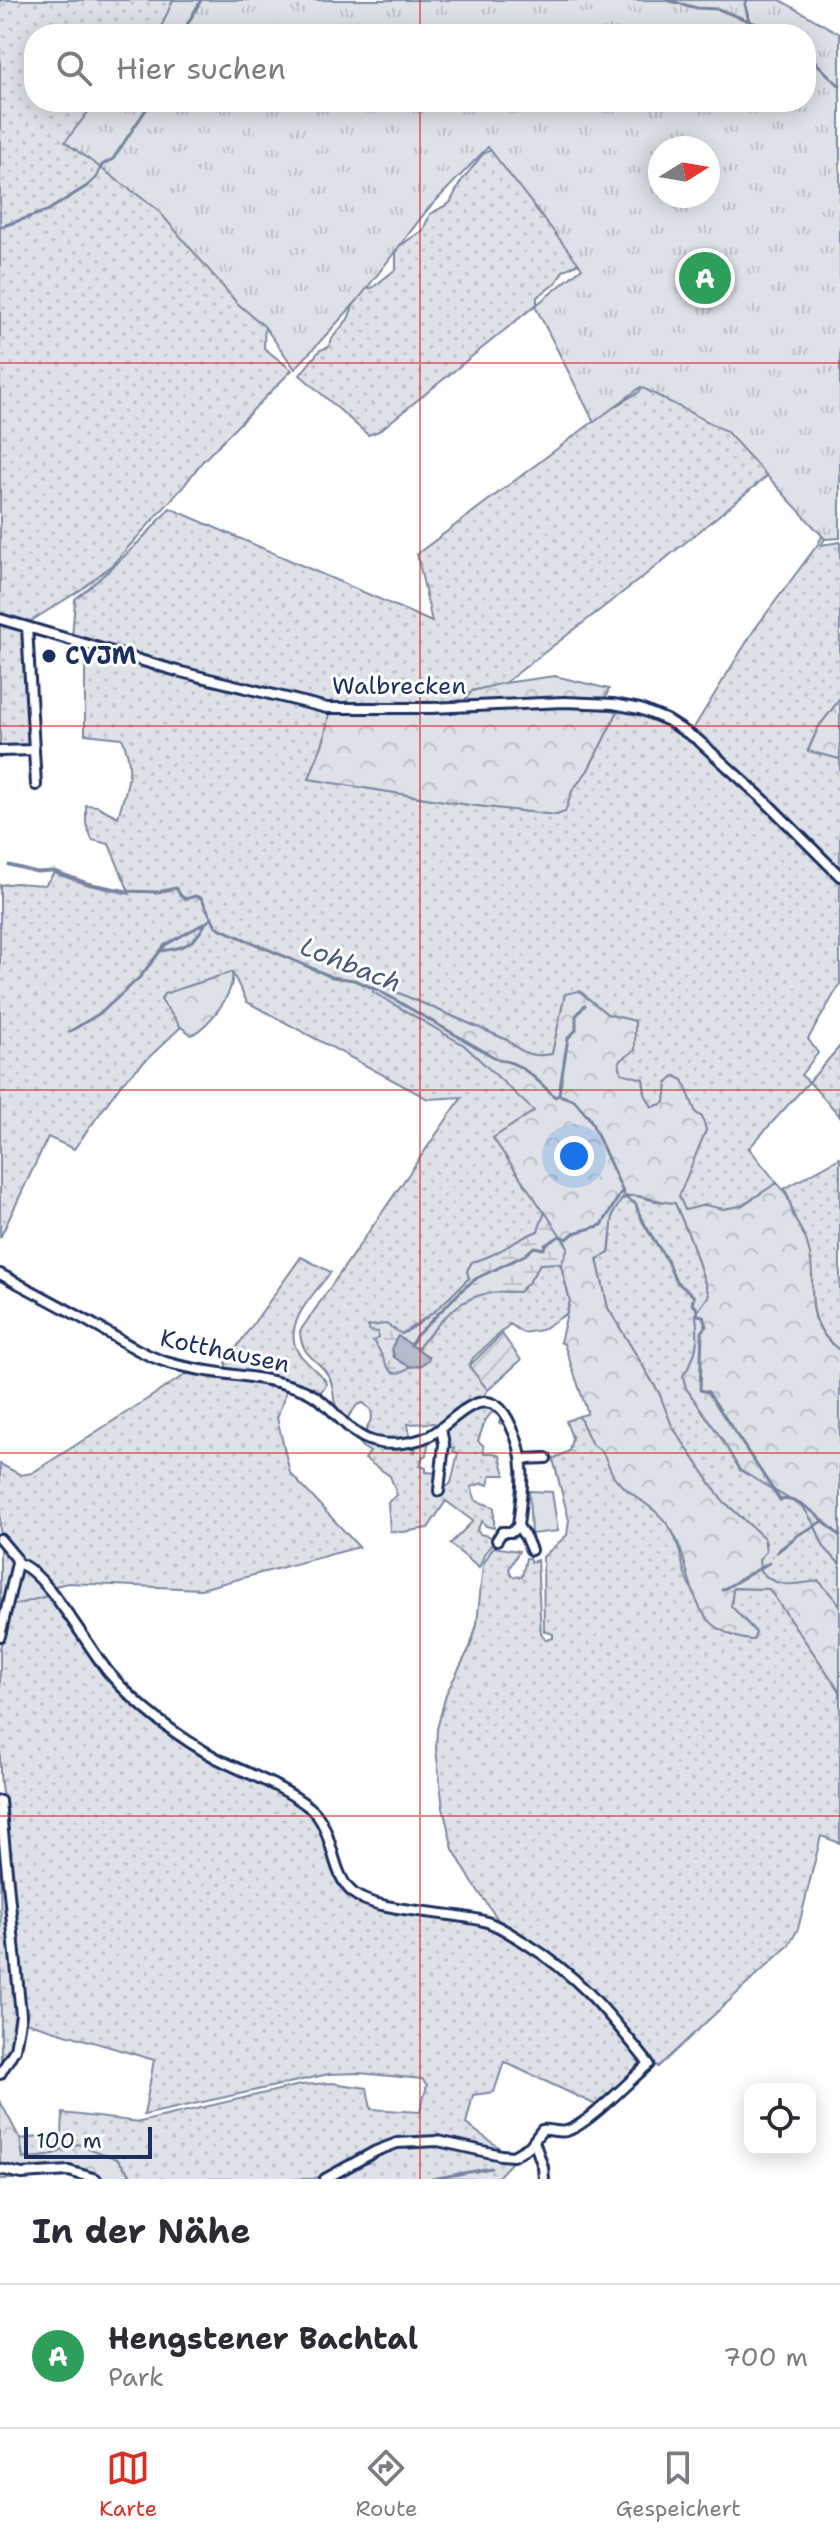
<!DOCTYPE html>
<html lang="de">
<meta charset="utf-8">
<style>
body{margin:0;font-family:"Shantell Sans",sans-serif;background:#f2f2f3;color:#2b2b33}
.controls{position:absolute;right:24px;bottom:24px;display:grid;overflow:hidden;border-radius:16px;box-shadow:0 4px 20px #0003}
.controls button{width:72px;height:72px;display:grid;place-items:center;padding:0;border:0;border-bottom:2px solid #e1e1e2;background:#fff;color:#2b2b33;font:40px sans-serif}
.compass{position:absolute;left:648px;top:136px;width:72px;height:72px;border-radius:50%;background:#fff;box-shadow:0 4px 20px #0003;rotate:79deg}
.scale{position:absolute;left:24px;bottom:20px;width:128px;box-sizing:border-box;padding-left:8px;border:4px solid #1b2f5e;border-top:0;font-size:22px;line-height:28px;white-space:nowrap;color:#1b2f5e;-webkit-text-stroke:6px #fff;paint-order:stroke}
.you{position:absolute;left:574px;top:1156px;width:28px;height:28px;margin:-20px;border:6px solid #fff;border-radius:50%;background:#1a73e8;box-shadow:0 0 0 12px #1a73e833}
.badge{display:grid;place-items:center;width:52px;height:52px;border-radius:50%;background:#d93025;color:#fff;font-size:26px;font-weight:700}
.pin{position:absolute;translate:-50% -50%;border:4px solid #fff;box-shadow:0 2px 8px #0006}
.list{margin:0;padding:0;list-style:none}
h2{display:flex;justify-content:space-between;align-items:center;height:104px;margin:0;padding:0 32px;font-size:34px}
h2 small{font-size:26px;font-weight:400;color:#7c7c81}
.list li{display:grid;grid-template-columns:52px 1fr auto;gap:24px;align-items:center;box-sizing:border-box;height:144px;padding:0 32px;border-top:2px solid #e1e1e2}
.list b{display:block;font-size:30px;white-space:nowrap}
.list p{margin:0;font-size:26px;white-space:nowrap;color:#7c7c81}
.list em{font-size:26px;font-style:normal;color:#7c7c81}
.icon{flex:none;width:44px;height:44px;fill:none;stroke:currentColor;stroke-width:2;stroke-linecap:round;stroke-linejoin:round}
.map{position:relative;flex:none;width:840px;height:2179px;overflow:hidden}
.search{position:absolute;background:#fff;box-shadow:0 4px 20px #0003;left:24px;right:24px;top:24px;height:88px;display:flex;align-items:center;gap:20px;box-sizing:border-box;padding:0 28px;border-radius:32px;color:#7c7c81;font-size:30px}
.sheet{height:248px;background:#fff}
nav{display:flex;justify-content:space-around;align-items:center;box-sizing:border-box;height:112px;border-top:2px solid #e1e1e2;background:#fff;font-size:22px;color:#7c7c81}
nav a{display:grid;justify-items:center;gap:4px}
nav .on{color:#d93025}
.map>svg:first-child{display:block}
.grass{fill:url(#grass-dots);stroke:#7c88a2;stroke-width:2;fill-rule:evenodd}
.forest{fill:url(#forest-crowns);stroke:#7c88a2;stroke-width:2}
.wetland{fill:url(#wetland-marsh);stroke:#7c88a2;stroke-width:2}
.park{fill:url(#park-tufts);stroke:#7c88a2;stroke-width:2;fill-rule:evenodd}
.garden{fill:url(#garden-furrows);stroke:#7c88a2;stroke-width:2}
.pitch{fill:#dee1e7;stroke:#7c88a2;stroke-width:2}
.water{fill:url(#water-ripples);stroke:#77839f;stroke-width:2}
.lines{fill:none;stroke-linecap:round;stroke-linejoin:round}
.stream{stroke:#77839f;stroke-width:3}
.minor-casing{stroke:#1b2f5e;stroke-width:14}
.minor{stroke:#fff;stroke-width:8}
.grid{fill:none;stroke:#d62828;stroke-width:2;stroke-opacity:0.55}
.poi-dot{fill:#1b2f5e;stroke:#fff;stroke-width:3}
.labels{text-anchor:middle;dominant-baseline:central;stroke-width:6;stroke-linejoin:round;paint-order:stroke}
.poi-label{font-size:24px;font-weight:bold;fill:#1b2f5e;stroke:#fff;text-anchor:start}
.street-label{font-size:24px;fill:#1b2f5e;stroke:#fff}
.water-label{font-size:26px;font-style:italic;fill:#49597e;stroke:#fff}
</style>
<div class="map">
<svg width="840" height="2179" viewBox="0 0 840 2179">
<defs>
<pattern id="grass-dots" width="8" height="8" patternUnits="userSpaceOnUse" patternTransform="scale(2)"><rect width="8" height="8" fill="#dee1e7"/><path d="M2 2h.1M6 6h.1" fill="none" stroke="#bec1c9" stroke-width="1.8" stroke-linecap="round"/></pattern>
<pattern id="forest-crowns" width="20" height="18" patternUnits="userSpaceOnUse" patternTransform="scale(2)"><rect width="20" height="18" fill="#dee1e7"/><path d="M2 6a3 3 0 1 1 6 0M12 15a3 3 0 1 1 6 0" fill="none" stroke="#bec1c9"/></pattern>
<pattern id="wetland-marsh" width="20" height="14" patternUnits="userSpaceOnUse" patternTransform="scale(2)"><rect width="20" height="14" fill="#dee1e7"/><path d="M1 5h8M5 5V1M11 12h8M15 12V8" fill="none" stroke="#bec1c9"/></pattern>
<pattern id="park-tufts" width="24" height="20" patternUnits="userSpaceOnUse" patternTransform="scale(2)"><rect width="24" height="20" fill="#dee1e7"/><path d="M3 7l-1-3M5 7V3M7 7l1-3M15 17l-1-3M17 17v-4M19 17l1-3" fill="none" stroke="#bec1c9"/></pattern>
<pattern id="garden-furrows" width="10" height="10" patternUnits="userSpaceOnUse" patternTransform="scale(2)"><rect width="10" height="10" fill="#dee1e7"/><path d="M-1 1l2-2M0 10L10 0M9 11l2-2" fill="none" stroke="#bec1c9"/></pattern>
<pattern id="water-ripples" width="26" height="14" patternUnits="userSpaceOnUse" patternTransform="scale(2)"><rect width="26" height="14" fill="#b5bbca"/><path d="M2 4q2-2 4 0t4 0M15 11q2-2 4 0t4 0" fill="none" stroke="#9298a7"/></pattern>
</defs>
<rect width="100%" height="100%" fill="#fff"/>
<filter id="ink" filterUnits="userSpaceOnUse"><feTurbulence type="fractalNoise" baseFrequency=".0125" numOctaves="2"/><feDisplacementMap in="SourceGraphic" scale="16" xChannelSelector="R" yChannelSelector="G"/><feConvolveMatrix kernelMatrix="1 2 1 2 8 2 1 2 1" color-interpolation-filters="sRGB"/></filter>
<g filter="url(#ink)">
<path class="grass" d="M 0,0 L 230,0 L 215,34 L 34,34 L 34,102 L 237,102 L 265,319 L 264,348 L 292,370 L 202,462 L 183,487 L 113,564 L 82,589 L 31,621 L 28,627 L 34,750 L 0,750 Z
M 503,143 L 588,258 L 563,271 L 556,283 L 537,297 L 537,304 L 379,431 L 368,435 L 300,375 L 320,350 L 329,347 L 330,341 L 348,319 L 360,288 L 372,288 L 396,269 L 396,253 L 398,247 L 423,230 L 430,214 L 450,203 L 460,183 L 483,154 Z
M 654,383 L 679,399 L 716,412 L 728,427 L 758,446 L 775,449 L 788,459 L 818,439 L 840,419 L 840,516 L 821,545 L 840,542 L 840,699 L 818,728 L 808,750 L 840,759 L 840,984 L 808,1039 L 818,1053 L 801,1075 L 809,1082 L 840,1046 L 840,1116 L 809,1082 L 749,1148 L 777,1183 L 741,1206 L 723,1209 L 705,1206 L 685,1211 L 678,1196 L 706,1130 L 702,1117 L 696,1113 L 683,1080 L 674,1076 L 667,1084 L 665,1103 L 652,1107 L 645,1094 L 643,1079 L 621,1074 L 619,1062 L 635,1050 L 635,1021 L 607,1014 L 580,991 L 565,995 L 552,1054 C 531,1058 522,1053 506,1039 L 373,982 L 373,992 L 464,1045 L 535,1111 L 493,1138 L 545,1212 L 538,1231 C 513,1241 497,1256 472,1262 L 467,1271 L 469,1278 L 441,1307 L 396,1338 L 392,1347 L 394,1357 L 410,1367 L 422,1365 L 429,1357 L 417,1349 C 449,1310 465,1288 519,1292 L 529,1282 L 540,1264 L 557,1263 L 561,1265 L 570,1301 L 566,1314 L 541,1330 L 523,1333 L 510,1324 L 473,1358 L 469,1366 L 488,1390 C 478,1405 451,1417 436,1428 L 434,1423 L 408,1424 L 410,1437 C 393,1441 380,1441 365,1433 L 372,1417 L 371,1410 L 363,1403 L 357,1405 L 347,1419 C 327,1400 338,1398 330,1379 C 320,1358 301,1359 300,1331 L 462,1097 L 428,1099 L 247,1002 L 232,972 L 164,994 L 161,1000 L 181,1027 L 122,1083 L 74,1149 L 48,1137 L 0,1238 L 0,885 L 16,883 L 45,885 L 54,873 L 89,885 L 130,894 L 109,844 L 92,840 L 86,823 L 86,805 L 97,806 L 118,817 C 127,784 136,771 122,738 L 85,734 L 85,646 L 72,638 L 75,599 C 110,571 141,542 170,508 L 432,622 L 417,554 L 610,409 L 639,392 L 644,385 ZM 787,460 L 833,515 L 818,544 L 754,630 L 690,734 L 658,717 L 619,709 L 588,770 L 572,791 L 565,812 L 555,815 L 469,805 L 309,779 L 324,740 L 331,708 L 406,712 L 459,708 L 472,691 L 508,683 L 506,682 L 644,576 Z
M 840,1158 L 840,1351 C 801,1321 817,1288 808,1247 C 806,1237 799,1228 795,1218 C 790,1208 791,1197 784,1189 Z
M 633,1195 L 655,1201 L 675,1203 L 691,1240 L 709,1296 L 696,1314 C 699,1339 698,1355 683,1376 L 686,1388 L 720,1436 L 740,1470 L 804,1508 L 815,1526 L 824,1547 L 840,1564 L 840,1605 C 831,1595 822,1587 808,1584 C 801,1582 802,1585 795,1586 C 781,1587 769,1580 760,1571 L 759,1560 L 766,1543 L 764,1538 L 721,1499 L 672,1426 L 659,1393 L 608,1308 L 597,1259 L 609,1253 C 614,1232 605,1200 633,1195 Z
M 301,1257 L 331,1272 C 316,1292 281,1324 298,1352 C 305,1362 317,1371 325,1380 L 326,1385 L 320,1393 L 293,1381 L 226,1368 L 226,1362 Z
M 191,1371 L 287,1389 L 277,1418 L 290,1473 L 359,1547 L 201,1589 L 68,1583 L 55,1586 L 51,1590 L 0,1537 L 0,1464 L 21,1475 L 32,1473 Z
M 490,1405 L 500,1412 L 507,1425 L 499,1423 L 501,1416 L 492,1412 L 485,1421 L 478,1441 L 483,1445 L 484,1453 L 494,1453 L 500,1456 L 505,1475 L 491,1475 L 488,1485 L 483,1483 L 471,1487 L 476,1501 L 494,1507 L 494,1528 L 486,1526 L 482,1521 L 477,1530 L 480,1534 L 492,1537 L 493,1534 L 497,1537 L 485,1553 L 479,1568 L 450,1544 L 473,1521 L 446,1501 L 428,1528 L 403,1532 L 390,1531 L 388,1502 L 397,1495 L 390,1476 L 365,1459 L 370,1452 L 361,1446 L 356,1436 L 369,1442 L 412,1443 L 415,1453 L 416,1442 L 429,1440 L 426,1456 L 423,1456 L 420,1466 L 426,1468 L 426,1472 L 437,1473 L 439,1482 L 435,1494 L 437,1495 L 451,1483 L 458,1453 L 453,1451 L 454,1448 L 447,1446 L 447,1426 L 477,1406 Z
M 579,1416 L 592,1444 C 609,1452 607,1471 620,1483 C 638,1501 660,1508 673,1533 C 682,1549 681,1571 690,1586 C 698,1598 742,1623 756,1632 L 731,1606 L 733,1588 L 769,1589 L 840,1691 L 840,1843 L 821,1836 L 798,1929 L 789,1945 L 658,2067 L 586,1983 L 555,1957 L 501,1924 L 472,1882 L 453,1849 L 443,1808 L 436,1749 L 437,1729 L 446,1694 L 470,1647 L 477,1624 L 483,1565 L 493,1547 L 519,1551 L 509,1569 L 512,1576 L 522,1577 L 526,1558 L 529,1558 L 531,1562 L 537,1560 L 541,1633 L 546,1640 L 553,1638 L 553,1634 L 544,1631 L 543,1557 L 567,1535 L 569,1520 L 553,1459 L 569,1451 L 572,1438 L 566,1421 Z
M 49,1593 L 115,1682 L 183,1738 L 282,1790 L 314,1812 L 338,1871 L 360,1900 L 479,1920 L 547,1958 L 589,1993 L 641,2060 L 638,2067 L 596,2105 L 504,2062 L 494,2092 L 473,2095 L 466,2124 L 507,2153 C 464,2145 416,2125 373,2147 C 352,2157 336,2171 313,2179 L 134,2179 L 117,2159 L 64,2148 L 49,2156 L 23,2159 L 20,2139 L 62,2135 L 63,2113 L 140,2122 L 300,2085 L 332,2083 L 367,2088 L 371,2109 L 420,2112 L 427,2085 L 422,2079 L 359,2073 L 329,2074 L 144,2115 L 154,2060 L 25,2022 L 0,1774 L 0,1648 L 12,1604 L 47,1596 Z
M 0,1830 L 17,2013 L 13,2041 L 1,2064 Z
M 425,2142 L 508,2157 L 511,2163 L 496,2179 L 332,2179 L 393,2146 Z"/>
<path class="forest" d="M 555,676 L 609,689 L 602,706 L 619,709 L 588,770 L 572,791 L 565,812 L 556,815 L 469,805 L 309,779 L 324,740 L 330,708 L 459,708 L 472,691 L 504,683 Z
M 840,699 L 840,759 L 808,751 L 818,728 Z
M 232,972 C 236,993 209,1025 192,1035 L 181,1027 L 161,1000 L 164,994 Z
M 373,982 L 507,1040 C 522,1053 531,1058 552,1054 L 565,994 L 579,991 L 607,1014 L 635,1021 L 635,1050 L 619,1061 L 621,1073 L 643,1079 L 645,1094 L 652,1107 L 665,1103 L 667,1084 L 674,1076 L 683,1080 L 696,1113 L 702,1117 L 706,1130 L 679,1196 L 685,1210 L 705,1205 L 723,1209 L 741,1206 L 777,1183 C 788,1193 789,1201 793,1215 C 797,1225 804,1233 807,1243 C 821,1286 796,1317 840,1351 L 840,1564 L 824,1547 L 815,1526 L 804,1508 L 740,1470 L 720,1436 L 686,1388 L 683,1376 C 698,1355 699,1339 696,1314 L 709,1295 L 691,1240 L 675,1203 C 658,1203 639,1192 623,1197 L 613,1214 L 609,1253 L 597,1259 L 608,1308 L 659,1393 L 672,1426 L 721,1499 L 764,1538 L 766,1551 L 759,1560 L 760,1571 C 778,1590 795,1584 819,1581 L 840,1605 L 840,1691 L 769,1589 L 733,1588 L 731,1606 L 756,1633 L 753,1640 C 744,1640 738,1638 729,1634 C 685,1616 693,1564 671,1529 C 655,1505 632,1498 616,1479 C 606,1467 608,1451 592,1445 L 579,1416 L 587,1414 L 587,1411 L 564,1344 L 560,1342 L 570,1301 L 561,1265 L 568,1247 L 493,1138 L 534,1111 L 464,1045 L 373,992 Z
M 0,1544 L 44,1588 L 47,1596 L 0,1609 Z
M 0,2101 L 20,2139 L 23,2159 L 49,2156 L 78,2144 L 117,2159 L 134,2179 L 103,2179 L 69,2170 L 34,2172 L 34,2179 L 0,2179 Z"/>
<path class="wetland" d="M 545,1212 L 568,1247 L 561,1265 L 557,1263 L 540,1264 L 529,1282 L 519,1292 C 465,1288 449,1311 417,1349 L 398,1337 L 392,1347 L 393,1356 L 410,1367 C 385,1386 386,1354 373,1341 L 378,1338 L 378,1332 L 370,1331 L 368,1326 L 386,1324 L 402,1334 C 428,1320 448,1299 469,1278 L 467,1271 L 472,1262 C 498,1256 512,1241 538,1231 Z"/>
<path class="park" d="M 173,0 L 780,0 L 840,34 L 840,538 L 825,539 L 726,431 L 641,387 L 594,422 L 535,306 L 582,268 L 488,147 L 428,209 L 357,301 L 295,369 L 264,326 L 237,303 L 157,209 L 65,142 L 96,102 L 806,102 L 806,34 L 158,34 ZM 660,148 L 708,148 L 708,196 L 660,196 Z"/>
<path class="garden" d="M 502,1334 L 521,1360 L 488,1390 L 469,1366 Z"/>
<path class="pitch" d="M 529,1491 L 552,1492 L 558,1531 L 531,1534 Z"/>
<path class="water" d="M 398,1336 L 429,1357 L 428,1360 C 415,1371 407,1367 394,1357 L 392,1347 Z"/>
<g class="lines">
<path class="stream" d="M 666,0 L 697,8 L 718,9 L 782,34
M 747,0 L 745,4 L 749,21
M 182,34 L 201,0
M 806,50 C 815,63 828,75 840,86
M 0,227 L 47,211 L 87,186 L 96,178 L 102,165 L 113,159 L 151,102
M 9,865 L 37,872 L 54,871 L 87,883 L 127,891 L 158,892 L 176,888 L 181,896 L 186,899 L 195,896 L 201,898 L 216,926 L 221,929 L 332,977 L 354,980 L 378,990 L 499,1060 C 522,1062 539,1082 555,1097 L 559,1095 L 574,1100 L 590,1119 L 624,1194
M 161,951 C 183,948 194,945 205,924
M 69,1032 L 102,1012 L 140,977 L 165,945 L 212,919
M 559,1094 L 568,1038 L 576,1030 L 576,1016 L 585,1005
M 626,1198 L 636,1204 C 640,1222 658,1244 667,1261 C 670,1267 672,1274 675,1279 C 680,1287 688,1289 694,1297 L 692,1304 L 696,1307 L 698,1315 L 703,1316 L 706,1326 L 702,1332 L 700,1390 L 708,1392 L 780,1500 C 802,1496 825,1523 840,1536
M 411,1345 L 416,1336 L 463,1289 L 477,1278 L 525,1255 L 534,1247 L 544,1249 L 545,1245 L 560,1236 L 567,1239 L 574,1233 L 602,1225 L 622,1191
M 777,1552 L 798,1535 L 823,1521
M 722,1590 L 769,1563
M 432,2179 L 491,2168"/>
<g class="minor-casing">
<path id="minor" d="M 0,619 L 177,671 L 327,708 L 431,708 L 564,702 L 613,704 L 640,709 L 667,720 L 698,740 L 764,800 L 840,876
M 27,627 L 36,785
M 0,751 L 34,750
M 0,1274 C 32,1291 65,1308 96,1326 C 119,1339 141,1354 166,1362 C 210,1376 259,1373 303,1390 C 332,1401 345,1435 375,1442 C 392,1446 414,1443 429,1436 C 447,1428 474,1390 497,1406 C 504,1411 508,1419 511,1426 C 528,1460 522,1490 518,1526 L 526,1538 L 531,1550
M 523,1459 L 546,1458
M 439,1491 L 444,1444 L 441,1429
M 0,1539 L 16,1558 L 17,1563 L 0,1636
M 497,1540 L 502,1532 L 512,1532 L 518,1526
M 17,1563 C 45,1569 89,1649 109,1673 C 138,1707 179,1738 218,1759 C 248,1774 283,1786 309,1807 C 335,1827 329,1871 352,1892 C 374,1913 455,1911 487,1922 C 500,1926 512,1935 524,1942 C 582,1978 608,2013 649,2064 C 631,2079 586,2127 566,2131 C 558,2133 551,2129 542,2130 L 530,2146 L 513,2156 L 501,2155 L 438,2141 L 397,2143 L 376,2151 L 325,2179
M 0,1801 L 21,2015 L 15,2049 L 0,2074
M 534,2141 L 543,2167 L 544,2179
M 0,2169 L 22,2174 L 69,2171 L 96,2179"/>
</g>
<use href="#minor" class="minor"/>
</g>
</g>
<path class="grid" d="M 420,0 L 420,34M 420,102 L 420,2179M 0,363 L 840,363M 0,726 L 840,726M 0,1090 L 840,1090M 0,1453 L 840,1453M 0,1816 L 840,1816"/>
<circle class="poi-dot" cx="49" cy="656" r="8"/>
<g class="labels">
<g class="poi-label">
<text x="65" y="656">CVJM</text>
</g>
<g class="street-label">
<text x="399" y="686">Walbrecken</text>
<text transform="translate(225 1351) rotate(12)">Kotthausen</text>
</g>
<g class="water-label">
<text transform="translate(351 964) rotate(22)">Lohbach</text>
</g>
</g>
</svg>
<div class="controls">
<button><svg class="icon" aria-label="locate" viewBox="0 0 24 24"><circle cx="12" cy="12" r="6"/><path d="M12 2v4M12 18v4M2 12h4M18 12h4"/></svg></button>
</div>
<svg class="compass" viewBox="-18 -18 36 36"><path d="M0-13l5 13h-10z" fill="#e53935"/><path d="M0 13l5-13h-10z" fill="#7c7c81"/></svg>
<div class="scale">100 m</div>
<div class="you"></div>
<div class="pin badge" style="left:705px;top:278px;background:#2e9e5b">A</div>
<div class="search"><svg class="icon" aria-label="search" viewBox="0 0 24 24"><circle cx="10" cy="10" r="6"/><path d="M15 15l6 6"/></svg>Hier suchen</div>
</div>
<section class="sheet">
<h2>In der Nähe<small></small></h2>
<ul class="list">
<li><span class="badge" style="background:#2e9e5b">A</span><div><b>Hengstener Bachtal</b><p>Park</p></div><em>700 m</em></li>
</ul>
</section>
<nav>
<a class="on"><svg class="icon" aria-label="map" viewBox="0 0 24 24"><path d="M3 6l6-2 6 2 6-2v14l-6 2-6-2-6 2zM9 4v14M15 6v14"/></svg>Karte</a>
<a><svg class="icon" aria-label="directions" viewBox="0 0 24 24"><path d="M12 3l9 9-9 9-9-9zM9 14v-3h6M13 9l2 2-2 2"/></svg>Route</a>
<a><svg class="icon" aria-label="saved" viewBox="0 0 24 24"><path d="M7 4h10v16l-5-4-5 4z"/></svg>Gespeichert</a>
</nav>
